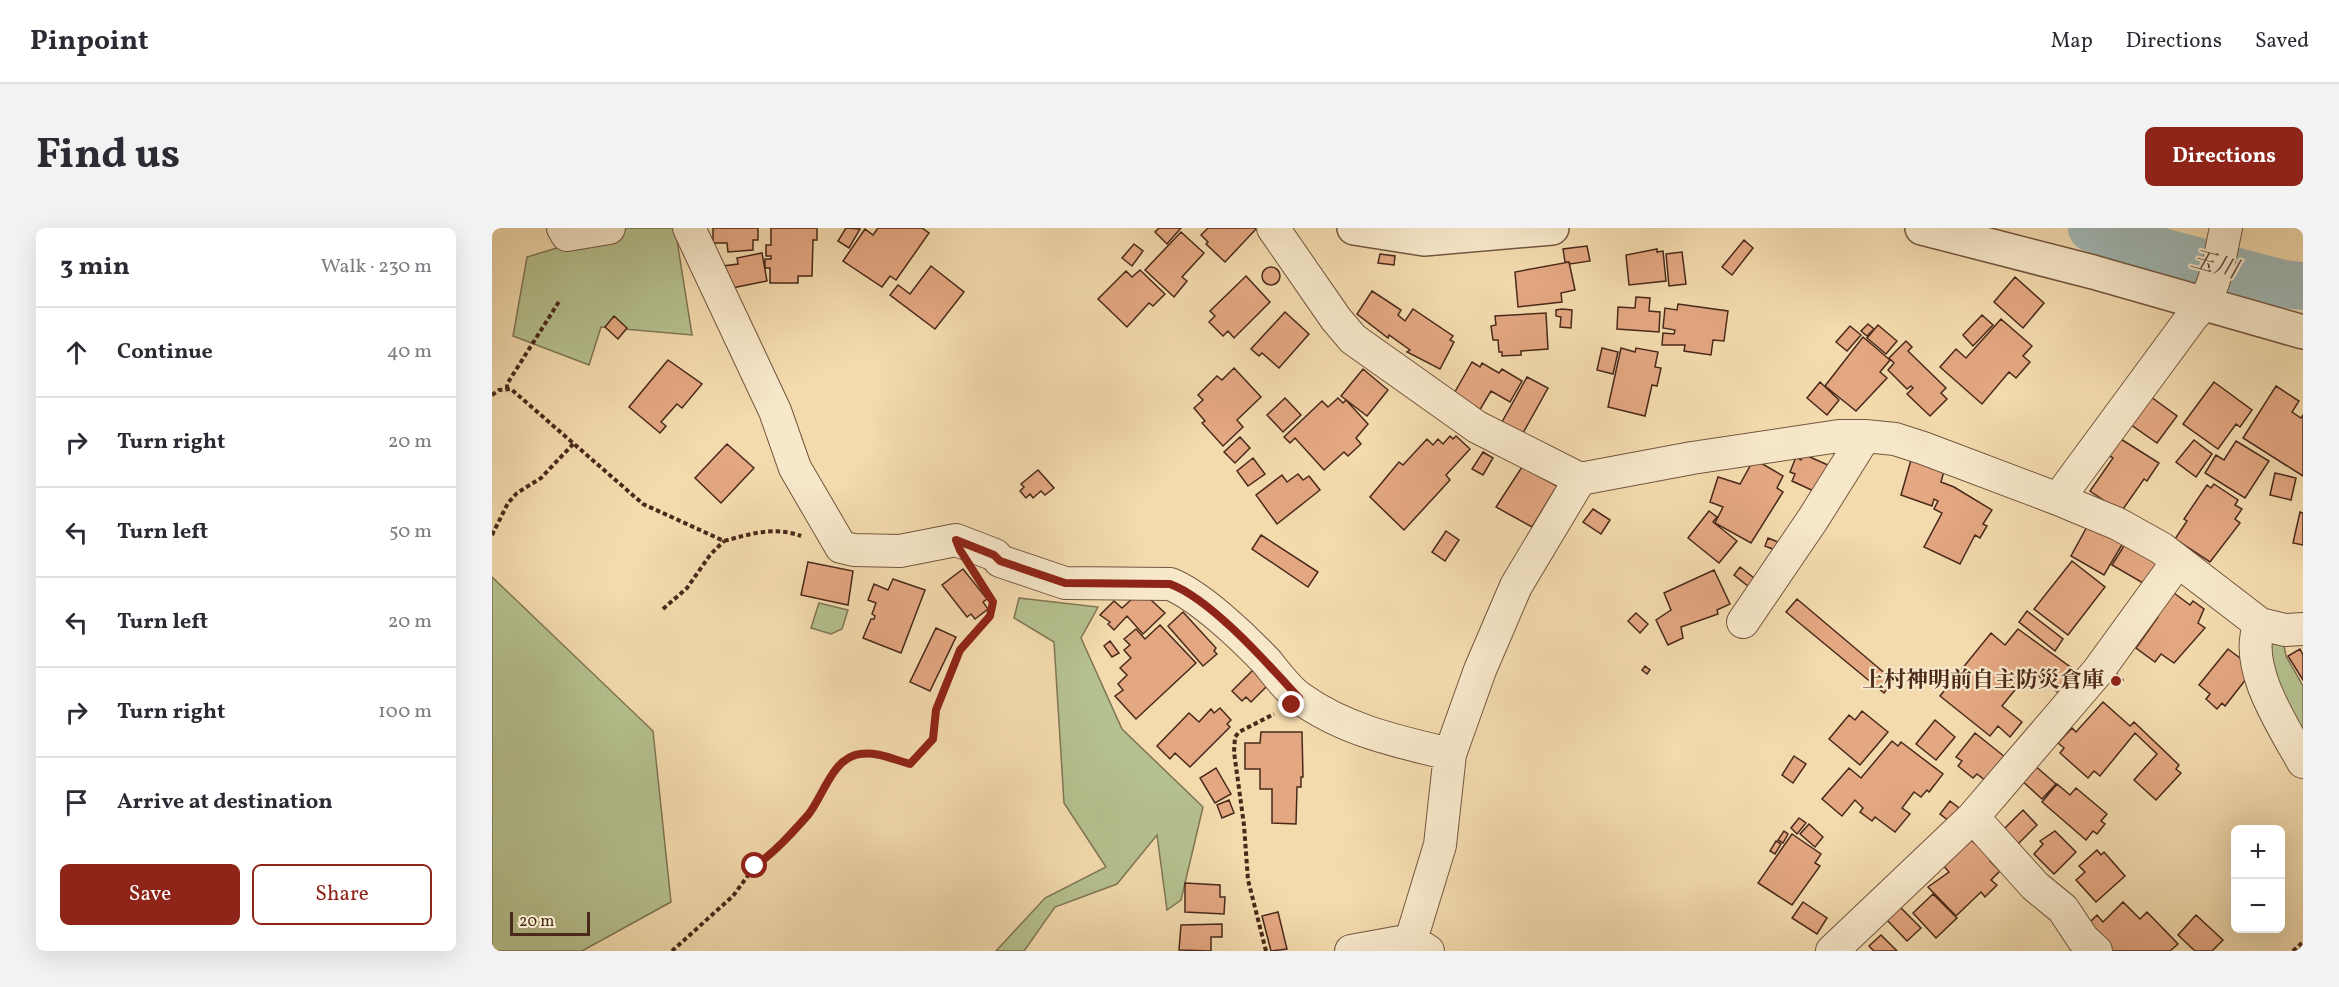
<!DOCTYPE html>
<meta charset="utf-8">
<style>
body{margin:0;font-family:Vollkorn,"Noto Serif JP",serif;background:#f2f2f3;color:#2b2b33}
.controls{position:absolute;right:18px;bottom:18px;display:grid;overflow:hidden;border-radius:9px;box-shadow:0 6px 24px #0002}
.controls button{width:54px;height:54px;display:grid;place-items:center;padding:0;border:0;border-bottom:2px solid #e1e1e2;background:#fff;color:#2b2b33;font:30px sans-serif}
.scale{position:absolute;left:18px;bottom:15px;width:80px;box-sizing:border-box;padding-left:6px;border:3px solid #4a291a;border-top:0;font-size:16px;line-height:21px;white-space:nowrap;color:#4a291a;-webkit-text-stroke:4px #f7e8ca;paint-order:stroke}
.stop{position:absolute;width:18px;height:18px;margin:-14px;border:4px solid #8f2418;border-radius:50%;background:#fff}
.stop.end{background:#8f2418;border-color:#fff;box-shadow:0 2px 6px #0008}
.list{margin:0;padding:0;list-style:none}
h2{display:flex;justify-content:space-between;align-items:center;height:78px;margin:0;padding:0 24px;font-size:26px}
h2 small{font-size:20px;font-weight:400;color:#7c7c81}
.list li{display:grid;grid-template-columns:39px 1fr auto;gap:18px;align-items:center;box-sizing:border-box;height:90px;padding:0 24px;border-top:2px solid #e1e1e2}
.list b{display:block;font-size:22px;white-space:nowrap}
.list em{font-size:20px;font-style:normal;color:#7c7c81}
.actions{display:flex;gap:12px;padding:18px 24px}
.actions a{flex:1;padding:14px 0;border:2px solid #8f2418;border-radius:9px;text-align:center;font-size:21px;color:#8f2418}
.actions .main{background:#8f2418;color:#fff}
.icon{flex:none;width:33px;height:33px;fill:none;stroke:currentColor;stroke-width:2;stroke-linecap:round;stroke-linejoin:round}
.map{position:relative;flex:none;width:1811px;height:723px;overflow:hidden;border-radius:9px}
header{display:flex;align-items:center;gap:36px;box-sizing:border-box;height:84px;padding:0 30px;background:#fff;border-bottom:2px solid #e1e1e2}
header strong{font-size:28px}
nav{display:flex;gap:33px;margin-inline-start:auto;font-size:21px}
.intro{display:flex;align-items:center;justify-content:space-between;box-sizing:border-box;height:144px;padding:0 36px}
h1{margin:0;font-size:42px}
.button{padding:15px 27px;border-radius:9px;background:#8f2418;color:#fff;font-size:21px;font-weight:700}
main{display:flex;gap:36px;padding:0 36px}
aside{flex:1;background:#fff;border-radius:9px;box-shadow:0 6px 24px #0002}
.map>svg:first-child{display:block}
.green{fill:#b5c18f;stroke:#807554;stroke-width:1.5}
.lines{fill:none;stroke-linecap:round;stroke-linejoin:round}
.river{stroke:#a0b8b5;stroke-width:48}
.building{fill:#e3a781;stroke:#4a291a;stroke-width:1.5}
.minor-casing{stroke:#74563f;stroke-width:34}
.tertiary-casing{stroke:#74563f;stroke-width:36}
.path{stroke:#4a291a;stroke-width:4;stroke-dasharray:4.5 3;stroke-linecap:butt}
.minor{stroke:#f7e8ca;stroke-width:32}
.tertiary{stroke:#f7e8ca;stroke-width:33}
.route{stroke:#8f2418;stroke-width:8}
.poi-dot{fill:#8f2418;stroke:#f7e8ca;stroke-width:2}
.labels{text-anchor:middle;dominant-baseline:central;stroke-width:4.5;stroke-linejoin:round;paint-order:stroke}
.poi-label{font-size:22px;font-weight:bold;fill:#4a291a;stroke:#f7e8ca;text-anchor:end}
.water-label{font-size:24px;font-style:italic;fill:#604d41;stroke:#f7e8ca}
</style>
<header>
<strong>Pinpoint</strong>
<nav><a>Map</a><a>Directions</a><a>Saved</a></nav>
</header>
<div class="intro"><h1>Find us</h1><a class="button">Directions</a></div>
<main>
<aside>
<h2>3 min<small>Walk · 230 m</small></h2>
<ul class="list">
<li><svg class="icon" aria-label="ahead" viewBox="0 0 24 24"><path d="M12 20V5M6 11l6-6 6 6"/></svg><div><b>Continue</b></div><em>40 m</em></li>
<li><svg class="icon" aria-label="right" viewBox="0 0 24 24"><path d="M7 20v-9h11M14 6l5 5-5 5"/></svg><div><b>Turn right</b></div><em>20 m</em></li>
<li><svg class="icon" aria-label="left" viewBox="0 0 24 24"><path d="M17 20v-9H6M10 6l-5 5 5 5"/></svg><div><b>Turn left</b></div><em>50 m</em></li>
<li><svg class="icon" aria-label="left" viewBox="0 0 24 24"><path d="M17 20v-9H6M10 6l-5 5 5 5"/></svg><div><b>Turn left</b></div><em>20 m</em></li>
<li><svg class="icon" aria-label="right" viewBox="0 0 24 24"><path d="M7 20v-9h11M14 6l5 5-5 5"/></svg><div><b>Turn right</b></div><em>100 m</em></li>
<li><svg class="icon" aria-label="arrive" viewBox="0 0 24 24"><path d="M6 21V4h12l-3 4 3 4H6"/></svg><div><b>Arrive at destination</b></div></li>
</ul>
<div class="actions"><a class="main">Save</a><a>Share</a></div>
</aside>
<div class="map">
<svg width="1811" height="723" viewBox="0 0 1811 723">
<rect width="100%" height="100%" fill="#f3dbae"/>
<filter id="stains"><feTurbulence type="fractalNoise" baseFrequency=".00333" numOctaves="4"/><feColorMatrix values="0 0 0 0 .2 0 0 0 0 .09 0 0 0 0 .02 0 0 0 .5 -.17"/></filter>
<radialGradient id="worn" r=".72"><stop offset=".6" stop-color="#630" stop-opacity="0"/><stop offset="1" stop-color="#630" stop-opacity=".3"/></radialGradient>
<path class="green" d="M 131,0 L 183,0 L 200,107 L 109,99 L 97,137 L 21,108 L 35,29 Z
M 0,349 L 161,503 L 179,674 L 90,723 L 0,723 Z
M 527,370 L 606,379 L 589,410 L 630,501 L 711,579 L 689,672 L 675,682 L 665,607 L 625,656 L 563,679 L 532,723 L 504,723 L 553,670 L 614,639 L 572,575 L 562,414 L 522,390 Z
M 327,375 L 356,382 L 350,401 L 339,406 L 319,400 Z
M 1791,412 L 1794,428 L 1811,458 L 1811,522 L 1771,413 Z"/>
<g class="lines">
<path class="river" d="M 1600,0 L 1673,25 L 1791,56 L 1811,58"/>
</g>
<path class="building" d="M 221,0 L 266,0 L 266,12 L 261,12 L 261,22 L 236,24 L 235,15 L 221,15 Z
M 279,0 L 325,0 L 325,12 L 321,12 L 320,48 L 306,48 L 306,55 L 278,55 L 278,40 L 273,40 L 273,31 L 279,31 L 279,28 L 274,28 L 274,17 L 279,17 Z
M 354,0 L 368,1 L 357,20 L 346,13 Z
M 386,0 L 430,0 L 437,5 L 404,52 L 398,48 L 390,59 L 351,33 L 373,1 L 381,7 Z
M 667,0 L 689,0 L 675,16 L 663,4 Z
M 716,0 L 762,0 L 764,1 L 733,34 L 714,16 L 716,14 L 709,7 Z
M 689,4 L 712,25 L 690,49 L 695,53 L 682,69 L 653,42 Z
M 1252,12 L 1261,20 L 1240,47 L 1230,39 Z
M 642,16 L 651,23 L 640,38 L 630,30 Z
M 1095,18 L 1098,33 L 1078,36 L 1077,34 L 1073,34 L 1071,21 Z
M 1165,21 L 1165,24 L 1171,23 L 1174,53 L 1137,57 L 1134,27 Z
M 1190,24 L 1194,56 L 1177,58 L 1174,26 Z
M 270,25 L 275,53 L 235,61 L 231,38 L 246,36 L 245,30 Z
M 888,26 L 903,28 L 902,37 L 886,35 Z
M 1077,34 L 1083,62 L 1069,65 L 1070,74 L 1026,79 L 1023,44 Z
M 439,38 L 472,64 L 443,101 L 398,67 L 406,57 L 418,66 Z
M770 48a9 9 0 1 1 18 0a9 9 0 1 1-18 0Z
M 648,42 L 673,66 L 661,78 L 657,75 L 635,99 L 606,71 L 634,43 L 640,49 Z
M 754,48 L 778,74 L 742,110 L 736,103 L 731,108 L 717,94 L 723,88 L 718,83 Z
M 1523,49 L 1552,75 L 1531,100 L 1502,74 Z
M 880,63 L 909,82 L 906,87 L 913,93 L 921,81 L 961,108 L 958,112 L 962,114 L 948,141 L 915,124 L 918,122 L 897,107 L 896,110 L 865,86 Z
M 1144,69 L 1158,70 L 1157,83 L 1168,84 L 1167,104 L 1125,101 L 1126,79 L 1143,80 Z
M 1186,76 L 1236,83 L 1232,113 L 1221,112 L 1219,127 L 1192,123 L 1193,117 L 1170,117 L 1171,105 L 1182,106 L 1183,102 L 1171,100 L 1173,80 L 1185,82 Z
M 1070,81 L 1080,82 L 1079,100 L 1068,99 L 1069,89 L 1064,88 L 1064,82 Z
M 793,84 L 817,106 L 787,140 L 770,125 L 767,128 L 759,121 Z
M 1054,85 L 1056,121 L 1029,123 L 1029,127 L 1010,128 L 1010,124 L 1007,124 L 1006,112 L 1001,112 L 999,98 L 1004,97 L 1003,88 Z
M 1490,87 L 1501,97 L 1481,118 L 1471,107 Z
M 122,88 L 135,100 L 126,111 L 113,99 Z
M 1509,91 L 1540,118 L 1531,128 L 1538,134 L 1524,150 L 1517,144 L 1490,176 L 1448,139 L 1464,121 L 1474,130 Z
M 1376,96 L 1382,101 L 1375,108 L 1369,103 Z
M 1386,97 L 1405,113 L 1394,126 L 1375,110 Z
M 1358,98 L 1369,107 L 1355,123 L 1344,114 Z
M 1371,109 L 1398,132 L 1388,144 L 1395,150 L 1364,183 L 1333,158 Z
M 1414,113 L 1420,119 L 1416,123 L 1454,160 L 1449,165 L 1455,171 L 1438,188 L 1415,166 L 1421,160 L 1419,158 L 1415,161 L 1396,142 L 1402,135 L 1397,130 Z
M 1110,120 L 1126,124 L 1121,146 L 1105,142 Z
M 1129,120 L 1143,124 L 1144,120 L 1166,124 L 1163,139 L 1169,140 L 1165,158 L 1160,157 L 1153,188 L 1116,179 Z
M 176,132 L 210,156 L 190,180 L 185,176 L 169,194 L 174,198 L 168,205 L 137,179 Z
M 980,134 L 988,139 L 990,135 L 1007,145 L 1010,141 L 1030,153 L 1018,174 L 999,163 L 986,185 L 960,169 Z
M 742,140 L 769,169 L 745,192 L 751,199 L 731,218 L 710,195 L 713,193 L 702,180 L 711,172 L 706,167 L 725,148 L 730,152 Z
M 871,141 L 896,162 L 875,188 L 849,168 Z
M 1035,149 L 1056,160 L 1031,205 L 1010,194 Z
M 1328,154 L 1347,172 L 1335,187 L 1315,170 Z
M 1722,154 L 1760,182 L 1748,199 L 1744,196 L 1726,221 L 1691,196 Z
M 1784,158 L 1807,173 L 1800,184 L 1809,190 L 1811,187 L 1811,248 L 1751,210 Z
M 1655,166 L 1685,188 L 1665,215 L 1635,194 Z
M 793,170 L 809,187 L 791,204 L 775,187 Z
M 846,170 L 851,175 L 854,172 L 876,196 L 864,210 L 869,216 L 856,228 L 852,224 L 832,242 L 803,210 L 798,215 L 792,209 L 830,173 L 836,179 Z
M 958,208 L 961,211 L 964,208 L 978,221 L 954,247 L 958,252 L 912,302 L 878,269 L 907,234 L 911,237 L 935,211 L 941,217 L 946,211 L 951,216 Z
M 1624,208 L 1667,235 L 1655,253 L 1652,251 L 1629,284 L 1598,263 L 1621,230 L 1613,225 Z
M 748,209 L 758,220 L 743,235 L 732,224 Z
M 1702,212 L 1720,226 L 1704,249 L 1684,234 Z
M 1744,213 L 1777,233 L 1753,270 L 1713,245 L 1724,227 L 1732,232 Z
M 235,216 L 262,240 L 229,275 L 203,250 Z
M 991,224 L 1001,230 L 991,247 L 980,241 Z
M 1311,226 L 1338,238 L 1326,265 L 1300,253 L 1303,246 L 1298,244 L 1304,229 L 1309,232 Z
M 761,230 L 773,246 L 756,258 L 745,243 Z
M 1262,231 L 1291,248 L 1285,260 L 1291,264 L 1259,315 L 1223,295 L 1231,279 L 1218,274 L 1226,249 L 1248,256 Z
M 1419,232 L 1452,243 L 1449,254 L 1462,259 L 1500,282 L 1491,296 L 1495,298 L 1488,310 L 1483,307 L 1468,336 L 1432,319 L 1450,285 L 1442,281 L 1446,273 L 1442,271 L 1440,278 L 1409,267 Z
M 1030,239 L 1065,258 L 1040,299 L 1004,279 Z
M 546,242 L 562,260 L 553,267 L 549,263 L 541,270 L 538,266 L 534,270 L 528,263 L 532,259 L 529,256 Z
M 1783,245 L 1804,250 L 1799,272 L 1778,267 Z
M 806,246 L 811,252 L 817,248 L 828,262 L 785,296 L 764,267 L 790,247 L 795,254 Z
M 1722,256 L 1746,272 L 1743,277 L 1750,281 L 1743,291 L 1748,295 L 1718,334 L 1683,311 L 1695,293 L 1692,291 L 1715,257 L 1719,260 Z
M 1101,281 L 1118,292 L 1109,306 L 1091,294 Z
M 1217,283 L 1225,289 L 1221,294 L 1245,313 L 1227,335 L 1196,310 Z
M 1808,284 L 1811,285 L 1811,317 L 1801,315 Z
M 1597,295 L 1631,315 L 1612,347 L 1579,328 Z
M 954,303 L 967,312 L 953,333 L 940,324 Z
M 769,307 L 826,344 L 816,359 L 760,321 Z
M 1276,310 L 1286,314 L 1283,322 L 1273,318 Z
M 1635,313 L 1670,334 L 1656,358 L 1620,337 Z
M 1580,333 L 1613,359 L 1576,407 L 1542,381 Z
M 316,334 L 361,343 L 356,377 L 309,367 Z
M 1248,339 L 1267,354 L 1261,362 L 1242,347 Z
M 471,341 L 495,371 L 491,374 L 496,381 L 483,391 L 479,386 L 475,389 L 450,357 Z
M 1222,342 L 1238,376 L 1225,382 L 1226,386 L 1189,399 L 1191,410 L 1176,417 L 1164,392 L 1179,382 L 1172,365 Z
M 401,351 L 433,362 L 409,425 L 371,410 L 379,391 L 382,391 L 383,388 L 380,386 L 384,375 L 376,372 L 382,356 L 396,362 Z
M 1678,362 L 1698,377 L 1701,373 L 1712,381 L 1706,395 L 1713,400 L 1682,435 L 1669,426 L 1663,434 L 1644,420 L 1666,389 L 1661,384 Z
M 640,371 L 658,371 L 673,385 L 651,406 L 635,388 L 622,402 L 616,396 L 618,394 L 608,387 L 622,373 L 630,380 Z
M 1305,371 L 1402,453 L 1392,465 L 1294,384 Z
M 1535,383 L 1571,411 L 1563,423 L 1527,394 Z
M 691,384 L 724,420 L 722,423 L 725,426 L 711,438 L 676,398 Z
M 1144,385 L 1156,396 L 1148,405 L 1136,393 Z
M 668,397 L 704,435 L 644,491 L 623,468 L 631,462 L 626,456 L 635,447 L 628,440 L 639,430 L 632,422 L 638,417 L 632,411 L 644,401 L 653,411 Z
M 444,400 L 464,409 L 438,463 L 418,454 Z
M 1526,401 L 1588,446 L 1570,468 L 1539,442 L 1510,478 L 1530,494 L 1518,509 L 1506,498 L 1498,508 L 1448,468 L 1499,405 L 1513,417 Z
M 618,413 L 627,425 L 620,429 L 612,418 Z
M 1736,421 L 1757,437 L 1758,446 L 1733,478 L 1730,475 L 1725,481 L 1714,471 L 1718,466 L 1707,457 Z
M 1808,421 L 1811,427 L 1811,452 L 1796,428 Z
M 1153,438 L 1158,442 L 1155,446 L 1150,442 Z
M 761,442 L 776,457 L 759,474 L 754,469 L 750,473 L 740,463 Z
M 1625,446 L 1631,452 L 1624,459 L 1618,454 Z
M 1611,474 L 1638,498 L 1642,494 L 1687,537 L 1684,541 L 1689,545 L 1664,572 L 1642,552 L 1665,526 L 1643,505 L 1608,548 L 1602,543 L 1596,550 L 1568,525 L 1572,520 L 1566,515 L 1580,500 L 1584,504 Z
M 728,480 L 739,492 L 735,496 L 738,499 L 698,539 L 683,525 L 678,531 L 665,518 L 697,485 L 707,494 L 719,481 L 722,485 Z
M 1370,483 L 1396,504 L 1368,537 L 1337,511 L 1357,487 L 1363,492 Z
M 1443,492 L 1463,509 L 1444,532 L 1424,516 Z
M 769,504 L 810,504 L 811,549 L 809,549 L 809,559 L 805,559 L 804,596 L 780,595 L 780,561 L 768,561 L 768,541 L 753,541 L 753,515 L 768,515 Z
M 1483,505 L 1518,533 L 1499,557 L 1485,546 L 1481,550 L 1466,538 L 1470,533 L 1464,529 Z
M 1400,513 L 1406,518 L 1409,514 L 1451,546 L 1437,564 L 1435,562 L 1429,569 L 1422,564 L 1410,580 L 1418,586 L 1403,604 L 1383,589 L 1380,593 L 1368,584 L 1371,580 L 1363,572 L 1350,588 L 1330,571 L 1357,540 L 1369,550 Z
M 1302,528 L 1314,536 L 1301,555 L 1290,547 Z
M 1541,536 L 1564,556 L 1550,571 L 1528,551 Z
M 724,540 L 739,566 L 723,575 L 708,550 Z
M 1565,556 L 1578,567 L 1584,560 L 1615,586 L 1609,593 L 1613,596 L 1605,606 L 1601,603 L 1594,612 L 1550,574 Z
M 737,572 L 742,585 L 730,590 L 725,577 Z
M 1458,573 L 1467,580 L 1457,593 L 1448,586 Z
M 1531,582 L 1545,597 L 1523,619 L 1508,605 Z
M 1307,590 L 1314,595 L 1305,606 L 1299,600 Z
M 1317,596 L 1331,609 L 1323,619 L 1308,606 Z
M 1292,603 L 1296,606 L 1291,615 L 1286,612 Z
M 1563,603 L 1584,624 L 1562,646 L 1542,626 L 1551,616 L 1548,613 Z
M 1300,606 L 1329,626 L 1323,635 L 1328,638 L 1300,677 L 1266,655 Z
M 1477,610 L 1500,631 L 1498,633 L 1508,643 L 1499,652 L 1505,657 L 1493,669 L 1489,664 L 1464,688 L 1436,659 L 1457,644 L 1450,636 Z
M 1284,613 L 1289,616 L 1283,626 L 1278,623 Z
M 1605,622 L 1609,627 L 1612,624 L 1633,648 L 1604,674 L 1584,652 L 1593,644 L 1587,638 Z
M 693,655 L 728,657 L 728,669 L 733,669 L 732,686 L 693,684 Z
M 1441,666 L 1465,690 L 1444,710 L 1421,685 Z
M 1311,674 L 1335,690 L 1325,706 L 1300,690 Z
M 1631,674 L 1648,691 L 1655,684 L 1686,716 L 1678,723 L 1621,723 L 1591,701 L 1605,687 L 1611,694 Z
M 1408,679 L 1429,700 L 1415,713 L 1395,692 Z
M 786,684 L 795,721 L 779,723 L 770,688 Z
M 1704,687 L 1731,712 L 1720,723 L 1703,723 L 1686,707 Z
M 730,696 L 730,709 L 719,709 L 719,723 L 687,722 L 689,697 Z
M 1389,707 L 1405,723 L 1382,723 L 1377,718 Z"/>
<g class="lines">
<g class="minor-casing">
<path id="minor" d="M 71,0 L 75,7 L 117,0
M 197,0 L 283,183 L 303,240 L 349,319 L 362,322 L 408,323 L 464,312 L 503,327 L 508,333 L 573,355 L 678,356 C 707,367 752,410 774,433 C 784,445 795,461 808,470 C 852,502 907,514 958,526
M 781,0 L 844,91 L 861,111 L 985,199 L 1088,251 L 1200,230 L 1347,208 L 1373,208 L 1403,211 L 1431,220 L 1566,271
M 1734,0 C 1727,31 1724,66 1700,89 L 1566,271 L 1626,296 L 1669,320 L 1768,396 L 1793,402 L 1811,401
M 1251,394 L 1321,291 L 1373,208
M 1768,396 C 1750,437 1791,498 1811,534
M 1481,589 L 1543,658 L 1571,681 L 1591,711 L 1604,723
M 919,712 L 948,617 L 958,526 L 988,442 L 1024,358 L 1088,251
M 859,723 L 919,712 L 936,723
M 1340,723 L 1481,589 L 1606,443 L 1686,333"/>
</g>
<g class="tertiary-casing">
<path id="tertiary" d="M 862,0 L 932,11 L 1060,0
M 1430,0 L 1601,44 L 1811,104"/>
</g>
<path class="path" d="M 15,161 L 15,156 L 68,72
M 0,167 L 7,162 L 19,161 L 151,276 L 232,313 C 258,306 282,298 309,308
M 0,307 L 16,275 L 25,265 L 49,250 L 82,215
M 171,381 L 195,360 L 218,327 L 232,313
M 180,723 L 241,668 L 263,638 L 277,628 L 317,585 L 343,542 L 357,529 L 370,525 L 384,527 L 418,536 L 441,511 L 444,482 L 468,422 L 498,388 L 501,374 L 490,357
M 774,723 L 756,652 L 752,597 L 742,524 L 743,509 L 747,504 L 782,486
M 1801,723 L 1811,714"/>
<use href="#minor" class="minor"/>
<use href="#tertiary" class="tertiary"/>
</g>
<g class="lines">
<path class="route" d="M 263,638 C 283,624 300,605 316,587 C 332,567 340,530 368,526 C 384,523 403,532 418,536 L 441,511 L 444,482 L 468,422 L 498,388 L 501,374 L 468,322 L 464,312 L 502,327 L 508,333 L 573,355 L 678,356 C 719,371 777,437 807,470 L 800,477"/>
</g>
<circle class="poi-dot" cx="1624" cy="453" r="6"/>
<g class="labels">
<g class="poi-label">
<text x="1612" y="453">上村神明前自主防災倉庫</text>
</g>
<g class="water-label">
<text transform="translate(1722 38) rotate(15)">玉川</text>
</g>
</g>
<rect width="100%" height="100%" filter="url(#stains)"/>
<rect width="100%" height="100%" fill="url(#worn)"/>
</svg>
<div class="controls">
<button>+</button>
<button>−</button>
</div>
<div class="scale">20 m</div>
<div class="stop" style="left:263px;top:638px"></div>
<div class="stop end" style="left:800px;top:477px"></div>
</div>
</main>
